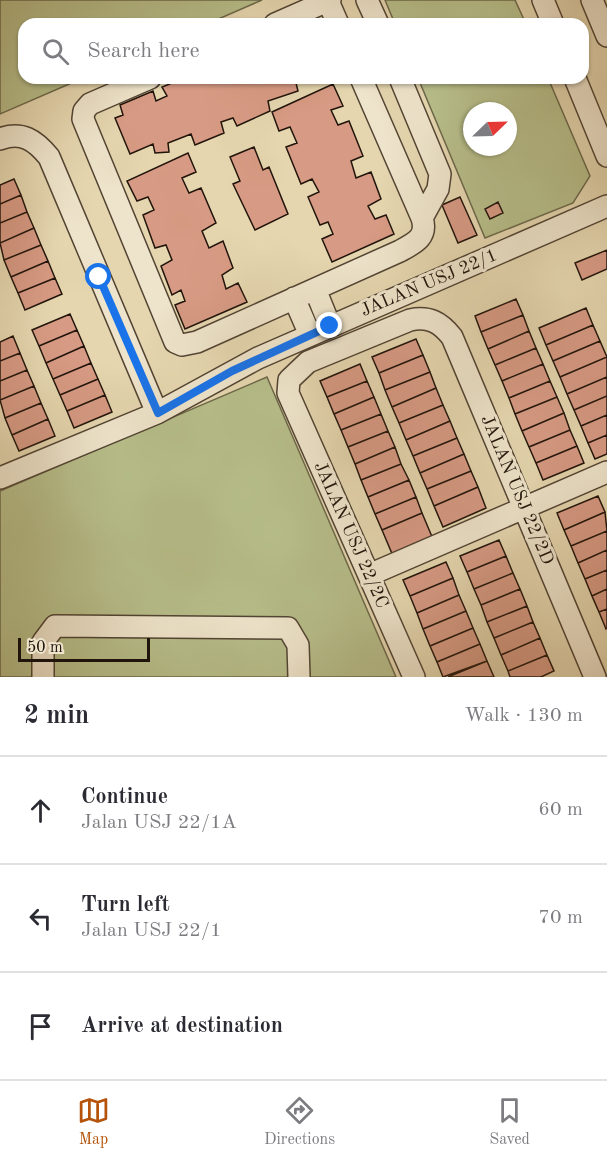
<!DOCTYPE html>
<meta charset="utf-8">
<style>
body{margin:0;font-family:"Old Standard TT",serif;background:#f7f7f7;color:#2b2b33}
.compass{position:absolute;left:463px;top:102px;width:54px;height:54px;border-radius:50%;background:#fff;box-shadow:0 2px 4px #0004;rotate:67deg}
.scale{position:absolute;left:18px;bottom:15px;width:132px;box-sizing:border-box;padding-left:6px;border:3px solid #21140b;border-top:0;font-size:16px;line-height:21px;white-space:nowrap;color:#21140b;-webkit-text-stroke:4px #eee4cb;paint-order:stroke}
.stop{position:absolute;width:18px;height:18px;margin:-14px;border:4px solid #1a73e8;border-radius:50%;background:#fff}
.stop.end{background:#1a73e8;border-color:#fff;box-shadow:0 2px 6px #0008}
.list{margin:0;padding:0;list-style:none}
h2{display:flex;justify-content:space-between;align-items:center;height:78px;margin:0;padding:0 24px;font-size:26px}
h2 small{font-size:20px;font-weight:400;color:#7c7c81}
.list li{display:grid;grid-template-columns:39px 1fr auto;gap:18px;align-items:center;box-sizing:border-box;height:108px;padding:0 24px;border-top:2px solid #e1e1e2}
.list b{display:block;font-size:22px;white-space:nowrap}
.list p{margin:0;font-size:20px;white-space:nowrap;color:#7c7c81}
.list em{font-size:20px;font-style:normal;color:#7c7c81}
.icon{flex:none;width:33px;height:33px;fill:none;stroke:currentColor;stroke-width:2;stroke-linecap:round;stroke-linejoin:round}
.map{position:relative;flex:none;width:607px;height:677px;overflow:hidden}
.search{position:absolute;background:#fff;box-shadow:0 2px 4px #0004;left:18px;right:18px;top:18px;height:66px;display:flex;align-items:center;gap:15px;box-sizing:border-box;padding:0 21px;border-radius:18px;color:#7c7c81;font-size:22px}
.sheet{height:402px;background:#fff}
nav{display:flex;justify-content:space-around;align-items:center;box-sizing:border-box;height:84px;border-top:2px solid #e1e1e2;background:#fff;font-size:16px;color:#7c7c81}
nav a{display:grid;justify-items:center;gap:3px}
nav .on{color:#b45309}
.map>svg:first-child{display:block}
.green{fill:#b6bd89;stroke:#6c684a;stroke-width:1.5;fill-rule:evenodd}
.building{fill:#d79a84;stroke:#21140b;stroke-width:1.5}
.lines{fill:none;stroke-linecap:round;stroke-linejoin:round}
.minor-casing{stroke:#524434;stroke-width:24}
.minor{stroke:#eee4cb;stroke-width:21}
.route{stroke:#1a73e8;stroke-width:8}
.labels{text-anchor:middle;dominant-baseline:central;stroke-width:6;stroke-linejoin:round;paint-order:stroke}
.street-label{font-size:18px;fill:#21140b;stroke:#eee4cb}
</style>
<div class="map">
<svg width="607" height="677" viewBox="0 0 607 677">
<rect width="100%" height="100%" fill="#e5d6af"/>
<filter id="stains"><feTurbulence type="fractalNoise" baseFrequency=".00333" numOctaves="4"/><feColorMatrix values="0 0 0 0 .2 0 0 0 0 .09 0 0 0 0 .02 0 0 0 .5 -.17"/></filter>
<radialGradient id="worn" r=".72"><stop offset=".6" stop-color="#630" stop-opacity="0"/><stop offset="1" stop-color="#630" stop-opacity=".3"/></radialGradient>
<path class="green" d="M 0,0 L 262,0 L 207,24 L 24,24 L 24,78 L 83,78 L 0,114 Z
M 385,0 L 515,0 L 526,24 L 395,24 Z
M 418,78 L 548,78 L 590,176 L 573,203 L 485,238 ZM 472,111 L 508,111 L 508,147 L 472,147 Z
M 267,377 L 396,677 L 0,677 L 0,491 Z"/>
<path class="building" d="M 184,78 L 199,78 L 200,82 L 208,78 L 297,78 L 295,79 L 298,91 L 268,101 L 270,111 L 237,126 L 233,118 L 221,122 L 224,133 L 195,145 L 191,134 L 168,143 L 169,152 L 155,153 L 153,144 L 130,154 L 115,118 L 123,115 L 120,105 L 153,91 L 156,101 L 167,96 L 162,87 Z
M 333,84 L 343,106 L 331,110 L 338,125 L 349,121 L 363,156 L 351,161 L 356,178 L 371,172 L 381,199 L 368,206 L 375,219 L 386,215 L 394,234 L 332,262 L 322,239 L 333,234 L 328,222 L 320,225 L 308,197 L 319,192 L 312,179 L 301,184 L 286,147 L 297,143 L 290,127 L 279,131 L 272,112 Z
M 254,147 L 263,170 L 269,167 L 288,214 L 255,230 L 233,184 L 240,181 L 230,157 Z
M 188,153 L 196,172 L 182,178 L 189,193 L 201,188 L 216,223 L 202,231 L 209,248 L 223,241 L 233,268 L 222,275 L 226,289 L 238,283 L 247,302 L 185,329 L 175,305 L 185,301 L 181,290 L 172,295 L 161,266 L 172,260 L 166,245 L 155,248 L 143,215 L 154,210 L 148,197 L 137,201 L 127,181 Z
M 14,179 L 21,195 L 0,204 L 0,185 Z
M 21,195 L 27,212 L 0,223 L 0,204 Z
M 460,197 L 477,235 L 458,243 L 442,205 Z
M 498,202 L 503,213 L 490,219 L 485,209 Z
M 27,212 L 34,228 L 0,243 L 0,223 Z
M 34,228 L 41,245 L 4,260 L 0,243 Z
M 41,245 L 48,261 L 11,277 L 4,260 Z
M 607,250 L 607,269 L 582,280 L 575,263 Z
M 48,261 L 55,278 L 18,293 L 11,277 Z
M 55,278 L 62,294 L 25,310 L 18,293 Z
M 516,299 L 523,315 L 481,332 L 475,316 Z
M 586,308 L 593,325 L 546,345 L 539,328 Z
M 70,314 L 77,330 L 39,346 L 32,330 Z
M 523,315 L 529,331 L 488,349 L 481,332 Z
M 593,325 L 600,341 L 553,361 L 546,345 Z
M 77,330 L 84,346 L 46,363 L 39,346 Z
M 529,331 L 536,348 L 495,365 L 488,349 Z
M 13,336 L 20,353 L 0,361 L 0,342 Z
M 416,339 L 423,355 L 379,373 L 372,357 Z
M 600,341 L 607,357 L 560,377 L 553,361 Z
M 84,346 L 91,363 L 53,379 L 46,363 Z
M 536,348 L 543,364 L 502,381 L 495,365 Z
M 20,353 L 27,370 L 0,381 L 0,361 Z
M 423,355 L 430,372 L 385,390 L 379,373 Z
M 607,357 L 607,377 L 567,394 L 560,377 Z
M 91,363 L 98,379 L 60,395 L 53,379 Z
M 360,364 L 367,381 L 327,397 L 320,381 Z
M 543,364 L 550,381 L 509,398 L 502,381 Z
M 27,370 L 34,386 L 0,400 L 0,381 Z
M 430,372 L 436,388 L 392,407 L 385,390 Z
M 607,377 L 607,396 L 574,410 L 567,394 Z
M 98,379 L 105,395 L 67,411 L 60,395 Z
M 367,381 L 374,397 L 334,414 L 327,397 Z
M 550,381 L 557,397 L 515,414 L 509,398 Z
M 34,386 L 41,403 L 5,418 L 0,400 Z
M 436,388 L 443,405 L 399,423 L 392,407 Z
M 105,395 L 112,412 L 74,428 L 67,411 Z
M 607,396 L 607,415 L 581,426 L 574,410 Z
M 374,397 L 381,414 L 341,430 L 334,414 Z
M 557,397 L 564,413 L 522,431 L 515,414 Z
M 41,403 L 48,419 L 12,435 L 5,418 Z
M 443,405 L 450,421 L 406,440 L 399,423 Z
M 564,413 L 570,430 L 529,447 L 522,431 Z
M 381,414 L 388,431 L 348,447 L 341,430 Z
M 607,415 L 607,435 L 588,443 L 581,426 Z
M 48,419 L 55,436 L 19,451 L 12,435 Z
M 450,421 L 457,438 L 413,456 L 406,440 Z
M 570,430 L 577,446 L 536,463 L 529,447 Z
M 388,431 L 395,447 L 355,464 L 348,447 Z
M 607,435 L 607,454 L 595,459 L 588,443 Z
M 457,438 L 464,454 L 420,473 L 413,456 Z
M 577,446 L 584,463 L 543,480 L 536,463 Z
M 395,447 L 401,464 L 361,480 L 355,464 Z
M 464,454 L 471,471 L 427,489 L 420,473 Z
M 401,464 L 409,480 L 368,497 L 361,480 Z
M 471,471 L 478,487 L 434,506 L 427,489 Z
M 409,480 L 416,497 L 375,514 L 368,497 Z
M 478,487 L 486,508 L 443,527 L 434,506 Z
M 598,496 L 605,512 L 564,530 L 557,513 Z
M 416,497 L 422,513 L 382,530 L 375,514 Z
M 605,512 L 607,531 L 571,546 L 564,530 Z
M 422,513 L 433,539 L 393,556 L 382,530 Z
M 607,531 L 607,550 L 578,563 L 571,546 Z
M 499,540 L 506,556 L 467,572 L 460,556 Z
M 607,550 L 607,570 L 585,579 L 578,563 Z
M 506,556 L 513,573 L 474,589 L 467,572 Z
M 446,562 L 453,578 L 410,596 L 403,580 Z
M 607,570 L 607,589 L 592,596 L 585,579 Z
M 513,573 L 520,589 L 481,605 L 474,589 Z
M 453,578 L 459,595 L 417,613 L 410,596 Z
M 520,589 L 527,606 L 487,622 L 481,605 Z
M 607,589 L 607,609 L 599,612 L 592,596 Z
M 459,595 L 466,611 L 423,629 L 417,613 Z
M 527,606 L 533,622 L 494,638 L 487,622 Z
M 607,609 L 607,628 L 606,629 L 599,612 Z
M 466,611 L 473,628 L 430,646 L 423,629 Z
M 533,622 L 540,638 L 501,655 L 494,638 Z
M 473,628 L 480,644 L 437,662 L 430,646 Z
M 540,638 L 547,655 L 508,671 L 501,655 Z
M 480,644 L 487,661 L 443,677 L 437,662 Z
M 547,655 L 554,671 L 541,677 L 510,677 L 508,671 Z
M 487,661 L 494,677 L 448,677 Z"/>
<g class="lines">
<g class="minor-casing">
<path id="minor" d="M 367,0 L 378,24
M 543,0 L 553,24
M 592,0 L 607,36
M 328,1 L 338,24
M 275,24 L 330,0
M 150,78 L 90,104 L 84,111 L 83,119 L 175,342 L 182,345 L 197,342 L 400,251 C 415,243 428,237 422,218 L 438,189 L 440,174 L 400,78
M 361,78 L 422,218
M 575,78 L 607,156
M 0,139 C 22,131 35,140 49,157 L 157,413
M 315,289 L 330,326
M 294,298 L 310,335
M 0,478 L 157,413 L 258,358 L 607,206
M 369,575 L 607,472
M 43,677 L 43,642 L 55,626 L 288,628 L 298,645 L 299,677
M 414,677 L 288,393 L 289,380 L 308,362 L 410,320 C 429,316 440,322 452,337 L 595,677"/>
</g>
<use href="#minor" class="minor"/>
</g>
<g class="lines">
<path class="route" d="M 99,277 L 158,413 L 232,371 L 330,326"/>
</g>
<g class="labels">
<g class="street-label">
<text transform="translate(429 283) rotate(-23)">JALAN USJ 22/1</text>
<text transform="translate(517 490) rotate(67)">JALAN USJ 22/2D</text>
<text transform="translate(351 535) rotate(66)">JALAN USJ 22/2C</text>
</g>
</g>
<rect width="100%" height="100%" filter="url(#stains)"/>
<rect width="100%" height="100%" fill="url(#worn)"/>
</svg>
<svg class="compass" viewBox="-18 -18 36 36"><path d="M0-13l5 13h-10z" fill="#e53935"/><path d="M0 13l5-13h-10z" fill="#7c7c81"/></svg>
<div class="scale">50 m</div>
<div class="stop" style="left:99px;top:277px"></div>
<div class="stop end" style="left:330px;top:326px"></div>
<div class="search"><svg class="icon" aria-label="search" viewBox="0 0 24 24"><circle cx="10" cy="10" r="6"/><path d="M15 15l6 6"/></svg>Search here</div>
</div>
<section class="sheet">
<h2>2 min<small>Walk · 130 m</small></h2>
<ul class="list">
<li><svg class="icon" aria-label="ahead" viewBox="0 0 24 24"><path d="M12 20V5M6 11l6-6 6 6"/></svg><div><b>Continue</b><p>Jalan USJ 22/1A</p></div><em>60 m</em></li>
<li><svg class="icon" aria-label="left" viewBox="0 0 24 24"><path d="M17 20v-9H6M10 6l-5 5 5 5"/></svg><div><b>Turn left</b><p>Jalan USJ 22/1</p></div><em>70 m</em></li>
<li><svg class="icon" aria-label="arrive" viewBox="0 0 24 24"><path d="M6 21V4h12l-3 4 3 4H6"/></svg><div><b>Arrive at destination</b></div></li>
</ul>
</section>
<nav>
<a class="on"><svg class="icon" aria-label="map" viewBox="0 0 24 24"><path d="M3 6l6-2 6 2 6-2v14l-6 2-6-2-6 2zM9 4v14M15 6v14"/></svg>Map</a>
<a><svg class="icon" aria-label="directions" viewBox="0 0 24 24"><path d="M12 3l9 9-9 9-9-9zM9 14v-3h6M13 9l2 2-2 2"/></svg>Directions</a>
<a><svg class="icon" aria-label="saved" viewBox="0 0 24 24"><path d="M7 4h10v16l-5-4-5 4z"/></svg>Saved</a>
</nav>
